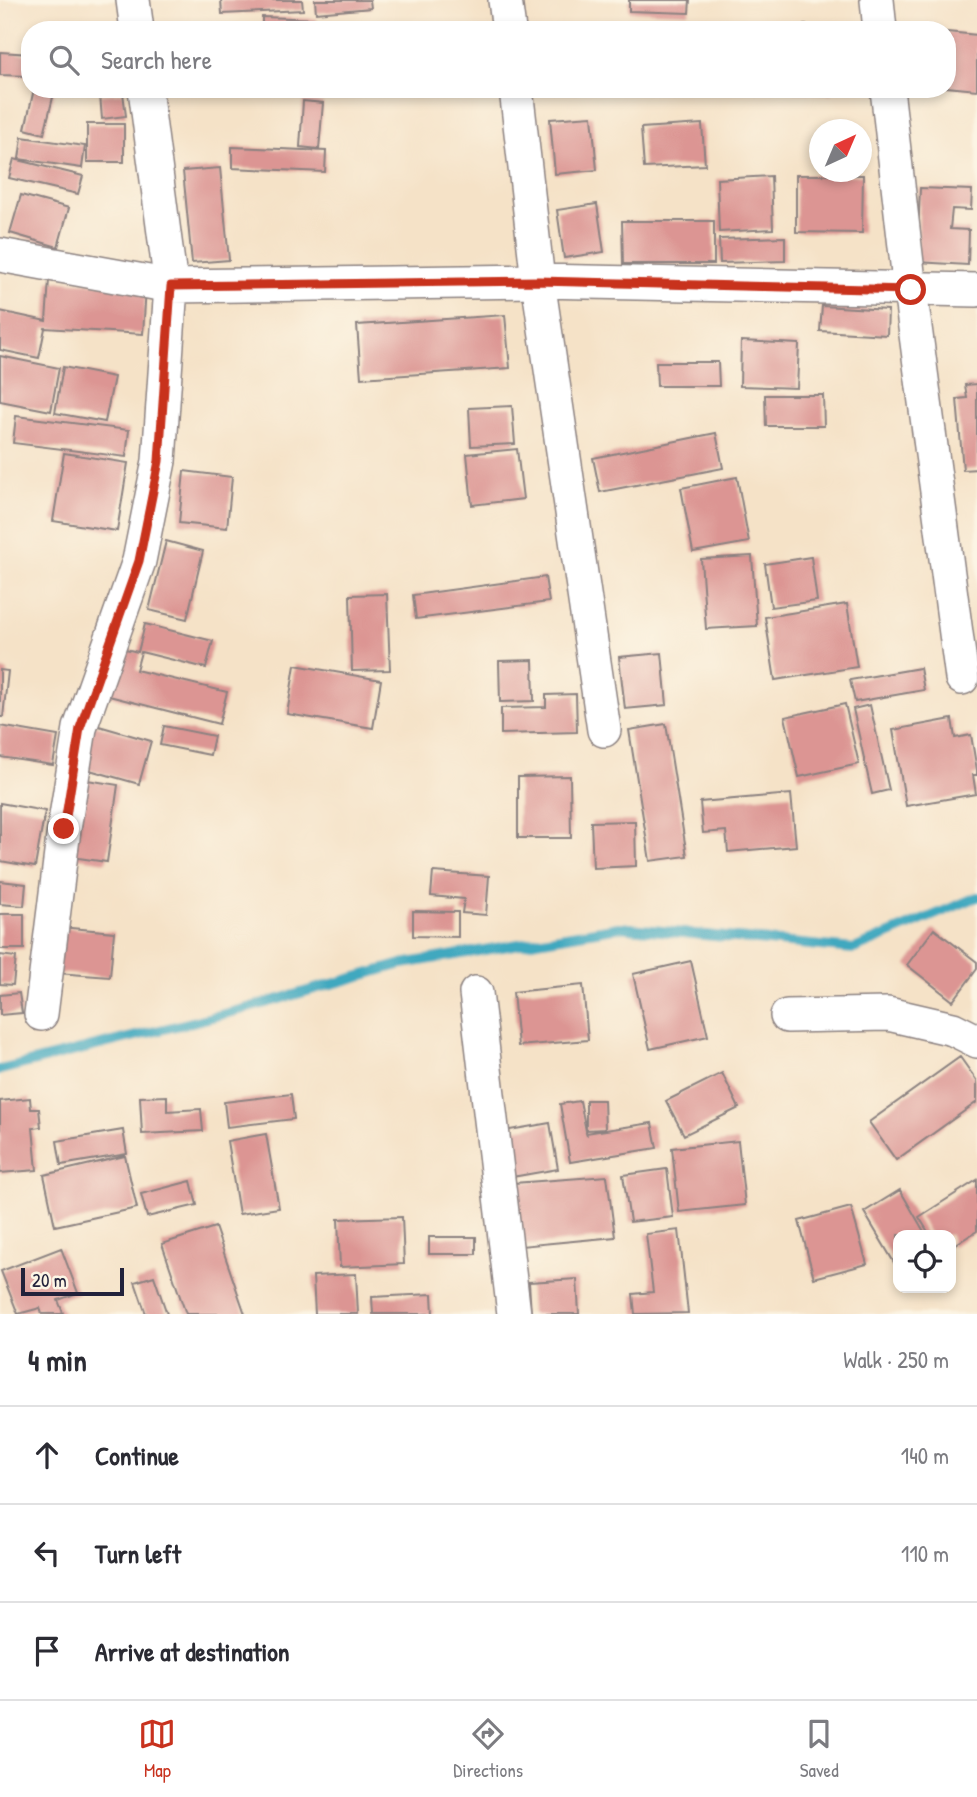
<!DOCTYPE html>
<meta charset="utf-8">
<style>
body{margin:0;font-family:"Patrick Hand",sans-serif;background:#f2f2f3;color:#2b2b33}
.controls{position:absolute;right:21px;bottom:21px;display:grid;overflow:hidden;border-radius:14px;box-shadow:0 4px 10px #0003}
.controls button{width:63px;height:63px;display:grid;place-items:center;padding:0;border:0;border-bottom:2px solid #e1e1e2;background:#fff;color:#2b2b33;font:35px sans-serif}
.compass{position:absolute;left:809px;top:119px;width:63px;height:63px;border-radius:50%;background:#fff;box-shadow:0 4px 10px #0003;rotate:44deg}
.scale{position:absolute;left:21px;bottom:18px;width:103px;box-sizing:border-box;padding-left:7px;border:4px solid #22223b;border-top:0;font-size:19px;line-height:24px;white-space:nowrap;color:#22223b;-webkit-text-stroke:5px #fcf5e5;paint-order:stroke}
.stop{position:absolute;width:21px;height:21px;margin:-16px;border:5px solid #c8321e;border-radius:50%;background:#fff}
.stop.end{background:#c8321e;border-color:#fff;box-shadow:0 2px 7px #0008}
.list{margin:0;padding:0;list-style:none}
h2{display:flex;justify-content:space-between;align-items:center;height:91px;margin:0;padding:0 28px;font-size:30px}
h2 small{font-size:23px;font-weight:400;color:#7c7c81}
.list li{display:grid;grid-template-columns:46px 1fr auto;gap:21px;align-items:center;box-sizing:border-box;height:98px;padding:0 28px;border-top:2px solid #e1e1e2}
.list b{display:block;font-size:26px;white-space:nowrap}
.list em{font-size:23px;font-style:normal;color:#7c7c81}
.icon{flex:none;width:38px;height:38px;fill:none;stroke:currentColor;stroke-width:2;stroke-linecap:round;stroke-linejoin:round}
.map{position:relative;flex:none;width:977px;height:1314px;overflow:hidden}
.search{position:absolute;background:#fff;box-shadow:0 4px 10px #0003;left:21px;right:21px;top:21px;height:77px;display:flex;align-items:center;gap:18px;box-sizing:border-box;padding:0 24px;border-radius:28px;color:#7c7c81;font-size:26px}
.sheet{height:385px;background:#fff}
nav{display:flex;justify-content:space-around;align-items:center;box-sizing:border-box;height:98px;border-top:2px solid #e1e1e2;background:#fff;font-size:19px;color:#7c7c81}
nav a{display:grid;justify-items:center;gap:4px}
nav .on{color:#c8321e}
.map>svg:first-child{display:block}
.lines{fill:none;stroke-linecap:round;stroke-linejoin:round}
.stream{stroke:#3fa8bf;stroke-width:10}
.building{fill:#dc9593}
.minor-casing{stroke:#8c8281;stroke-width:36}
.minor{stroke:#fff;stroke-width:33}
.route{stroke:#c8321e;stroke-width:9}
</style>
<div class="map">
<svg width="977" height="1314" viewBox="0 0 977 1314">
<rect width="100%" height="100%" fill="#fcf5e5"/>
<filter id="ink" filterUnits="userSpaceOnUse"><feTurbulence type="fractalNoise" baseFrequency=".0143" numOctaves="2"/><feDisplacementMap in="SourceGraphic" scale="14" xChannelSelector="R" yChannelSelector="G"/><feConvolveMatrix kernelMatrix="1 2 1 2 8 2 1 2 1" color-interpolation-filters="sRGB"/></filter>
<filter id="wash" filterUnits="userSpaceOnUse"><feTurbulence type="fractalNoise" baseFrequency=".00686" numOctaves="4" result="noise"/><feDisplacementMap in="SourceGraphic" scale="28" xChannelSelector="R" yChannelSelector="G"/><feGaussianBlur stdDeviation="1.57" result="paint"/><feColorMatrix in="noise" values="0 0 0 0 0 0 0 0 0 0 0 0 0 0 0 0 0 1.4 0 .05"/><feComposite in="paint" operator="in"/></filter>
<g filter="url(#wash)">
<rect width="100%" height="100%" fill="#f5e2c7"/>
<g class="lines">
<path class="stream" d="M 0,1070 L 248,1008 L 402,964 L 619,927 L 854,949 L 977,897"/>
</g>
<g id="blocks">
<path class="building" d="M 221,0 L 302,0 L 303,10 L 222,14 Z
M 315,0 L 370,0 L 371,8 L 316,13 Z
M 629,0 L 690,0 L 689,13 L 629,11 Z
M 262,17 L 317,19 L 317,30 L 262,30 Z
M 781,25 L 817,25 L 816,30 L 781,30 Z
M 947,32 L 977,35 L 977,90 L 947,87 Z
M 0,52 L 30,54 L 28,76 L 0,75 Z
M 34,89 L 55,89 L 44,134 L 25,129 Z
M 792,89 L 832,89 L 831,94 L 792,92 Z
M 123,93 L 126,116 L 102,119 L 100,95 Z
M 303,101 L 323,103 L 319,149 L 300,147 Z
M 592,116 L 597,170 L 555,174 L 550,119 Z
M 87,124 L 124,124 L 124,162 L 87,162 Z
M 702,124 L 705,165 L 644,168 L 641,128 Z
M 22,137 L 85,146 L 82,168 L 19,159 Z
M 232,147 L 326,151 L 325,172 L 232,168 Z
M 14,159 L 83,176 L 78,194 L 9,178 Z
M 220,168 L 229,260 L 192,263 L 183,171 Z
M 796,175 L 863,175 L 862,233 L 796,232 Z
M 771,176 L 773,229 L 719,232 L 717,179 Z
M 920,188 L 972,190 L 971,210 L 952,209 L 950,229 L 969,230 L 968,265 L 917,262 Z
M 21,195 L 69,208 L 58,247 L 10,233 Z
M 597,204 L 604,252 L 564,258 L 557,210 Z
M 622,221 L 714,221 L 714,264 L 623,264 Z
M 785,237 L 785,261 L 720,263 L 719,239 Z
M 49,280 L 146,287 L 143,334 L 45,328 L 39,358 L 0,350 L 0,311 L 46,321 Z
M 822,306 L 888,310 L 887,335 L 820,331 Z
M 505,315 L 510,368 L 361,378 L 357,325 Z
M 741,341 L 799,344 L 797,388 L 740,386 Z
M 0,356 L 59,368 L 51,411 L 0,401 Z
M 656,362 L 718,362 L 719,386 L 657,386 Z
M 63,367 L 114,377 L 105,422 L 55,413 Z
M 977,384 L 977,469 L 963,470 L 957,399 L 967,398 L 965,385 Z
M 765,395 L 823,395 L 824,426 L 766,426 Z
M 512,406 L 515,444 L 471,446 L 469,408 Z
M 16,416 L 129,430 L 126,457 L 13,443 Z
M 716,433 L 723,468 L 600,492 L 593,458 Z
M 517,449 L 523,499 L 472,505 L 467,454 Z
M 64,453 L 128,463 L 117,531 L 53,521 Z
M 184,471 L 232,477 L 227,528 L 179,523 Z
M 737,477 L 749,542 L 693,552 L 681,488 Z
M 166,541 L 203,551 L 187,619 L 149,610 Z
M 752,556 L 757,626 L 706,629 L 701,559 Z
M 811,557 L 817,601 L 771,607 L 765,564 Z
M 545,577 L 549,602 L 416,619 L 413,595 Z
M 387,594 L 390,670 L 352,671 L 350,595 Z
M 847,604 L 857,667 L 775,680 L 765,617 Z
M 145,624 L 213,641 L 206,668 L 141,652 L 136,670 L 227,692 L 219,724 L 109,696 L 121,648 L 138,652 Z
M 662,653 L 667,705 L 625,709 L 619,657 Z
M 533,660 L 534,701 L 500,702 L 499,661 Z
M 295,665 L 381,680 L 373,728 L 287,714 Z
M 920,668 L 924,690 L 855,702 L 850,680 Z
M 0,670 L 8,671 L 3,717 L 0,717 Z
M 576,694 L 577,732 L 501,734 L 501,708 L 546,707 L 546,695 Z
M 845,704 L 859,764 L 799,777 L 785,717 Z
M 870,705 L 889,790 L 872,794 L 853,709 Z
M 952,719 L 955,738 L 971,735 L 977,770 L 977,775 L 973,775 L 976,794 L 906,806 L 893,730 Z
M 92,724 L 151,741 L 139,784 L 79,767 Z
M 666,724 L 687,856 L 650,861 L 629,730 Z
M 0,726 L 58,736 L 53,765 L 0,757 Z
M 164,726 L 214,736 L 210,755 L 160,745 Z
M 570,776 L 571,838 L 518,838 L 518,777 Z
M 75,778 L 118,785 L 107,862 L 64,856 Z
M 791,794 L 796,846 L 728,852 L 726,831 L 703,833 L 700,802 Z
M 0,803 L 45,811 L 35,867 L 0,861 Z
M 635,821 L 636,866 L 593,868 L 591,822 Z
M 433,872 L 489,876 L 486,915 L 462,913 L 464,899 L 431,896 Z
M 0,881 L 26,884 L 24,906 L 0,904 Z
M 413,911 L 458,912 L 458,937 L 413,936 Z
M 0,914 L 24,914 L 24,949 L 0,949 Z
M 60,927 L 114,932 L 110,977 L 57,973 Z
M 934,929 L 977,962 L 977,969 L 953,1001 L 907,965 Z
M 0,955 L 16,957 L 13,985 L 0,984 Z
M 691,961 L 708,1036 L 650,1049 L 633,974 Z
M 583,985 L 588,1040 L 518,1046 L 513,992 Z
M 19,993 L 22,1013 L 0,1015 L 0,995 Z
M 960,1057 L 977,1081 L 977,1102 L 896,1160 L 869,1122 Z
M 722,1073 L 739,1108 L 684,1135 L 666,1101 Z
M 291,1094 L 294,1119 L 227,1127 L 224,1102 Z
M 167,1096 L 167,1111 L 201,1109 L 203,1131 L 142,1134 L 140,1097 Z
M 30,1098 L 31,1109 L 39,1109 L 41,1127 L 33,1128 L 37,1170 L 0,1173 L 0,1101 Z
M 586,1100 L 604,1100 L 605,1129 L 586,1130 Z
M 580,1101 L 587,1136 L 586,1133 L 652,1123 L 657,1148 L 570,1162 L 560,1104 Z
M 550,1123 L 558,1169 L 512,1177 L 504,1131 Z
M 123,1130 L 127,1154 L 61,1165 L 57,1141 Z
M 266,1134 L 279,1208 L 239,1214 L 227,1141 Z
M 738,1141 L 745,1205 L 679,1212 L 672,1148 Z
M 125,1156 L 137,1208 L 55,1226 L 44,1175 Z
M 667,1169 L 673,1217 L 630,1222 L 623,1175 Z
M 607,1176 L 615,1237 L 521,1246 L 514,1183 Z
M 977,1180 L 977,1231 L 951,1247 L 951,1235 L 930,1235 L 919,1217 Z
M 191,1181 L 197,1205 L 147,1217 L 141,1194 Z
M 900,1190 L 926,1235 L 898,1235 L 898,1269 L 864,1212 Z
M 851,1207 L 867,1264 L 814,1278 L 799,1221 Z
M 402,1217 L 404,1264 L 340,1267 L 338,1219 Z
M 215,1227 L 245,1314 L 186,1314 L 162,1244 Z
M 679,1230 L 688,1313 L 635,1314 L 633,1294 L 653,1292 L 646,1234 Z
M 429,1237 L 476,1237 L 476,1254 L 429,1254 Z
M 61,1248 L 78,1293 L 58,1300 L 63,1313 L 61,1314 L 42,1314 L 40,1308 L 18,1314 L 1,1271 Z
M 356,1274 L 358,1314 L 315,1314 L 313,1276 Z
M 154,1276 L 167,1314 L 146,1314 L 135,1282 Z
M 577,1279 L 579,1314 L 531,1314 L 529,1282 Z
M 432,1294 L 433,1314 L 373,1314 L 372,1297 Z"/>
</g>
</g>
<g filter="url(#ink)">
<use href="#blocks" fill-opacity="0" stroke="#8c8281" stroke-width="2"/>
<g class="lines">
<g class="minor-casing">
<path id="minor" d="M 133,0 L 137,30
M 505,0 L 509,30
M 877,0 L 880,30
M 516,89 L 538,281 L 604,730
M 887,89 L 910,290 L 962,678
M 0,255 L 171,286 L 538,281 L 977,290
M 476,993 L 514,1314
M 41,1014 L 64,829 L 80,728 L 139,561 L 159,461 L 171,286 L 145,89
M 787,1016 L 888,1014 L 953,1029 L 977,1041"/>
</g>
<use href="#minor" class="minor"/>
</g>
</g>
<g class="lines" filter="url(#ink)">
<path class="route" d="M 64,829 L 80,728 L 139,561 L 159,461 L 171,286 L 538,281 L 911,290"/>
</g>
</svg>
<div class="controls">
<button><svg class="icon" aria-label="locate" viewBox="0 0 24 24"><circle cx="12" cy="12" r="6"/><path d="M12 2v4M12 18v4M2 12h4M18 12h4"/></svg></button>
</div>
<svg class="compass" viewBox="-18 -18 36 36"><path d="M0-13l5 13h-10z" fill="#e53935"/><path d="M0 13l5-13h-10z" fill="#7c7c81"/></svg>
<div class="scale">20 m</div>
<div class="stop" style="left:911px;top:290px"></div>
<div class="stop end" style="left:64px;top:829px"></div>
<div class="search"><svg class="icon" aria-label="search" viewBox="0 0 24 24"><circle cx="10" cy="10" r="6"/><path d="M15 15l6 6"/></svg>Search here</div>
</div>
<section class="sheet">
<h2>4 min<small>Walk · 250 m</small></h2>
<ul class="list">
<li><svg class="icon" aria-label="ahead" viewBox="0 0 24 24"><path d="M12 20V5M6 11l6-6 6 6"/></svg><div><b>Continue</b></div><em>140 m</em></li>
<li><svg class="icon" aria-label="left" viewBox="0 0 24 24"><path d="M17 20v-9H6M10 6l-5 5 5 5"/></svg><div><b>Turn left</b></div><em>110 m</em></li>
<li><svg class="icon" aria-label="arrive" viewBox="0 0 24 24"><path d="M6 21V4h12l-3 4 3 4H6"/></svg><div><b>Arrive at destination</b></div></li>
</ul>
</section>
<nav>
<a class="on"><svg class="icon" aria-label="map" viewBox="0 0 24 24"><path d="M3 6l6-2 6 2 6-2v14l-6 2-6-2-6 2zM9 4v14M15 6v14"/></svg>Map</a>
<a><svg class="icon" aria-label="directions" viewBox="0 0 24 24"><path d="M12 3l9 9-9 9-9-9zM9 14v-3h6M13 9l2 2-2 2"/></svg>Directions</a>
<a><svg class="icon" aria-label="saved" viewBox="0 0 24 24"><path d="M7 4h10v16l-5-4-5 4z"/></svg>Saved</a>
</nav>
